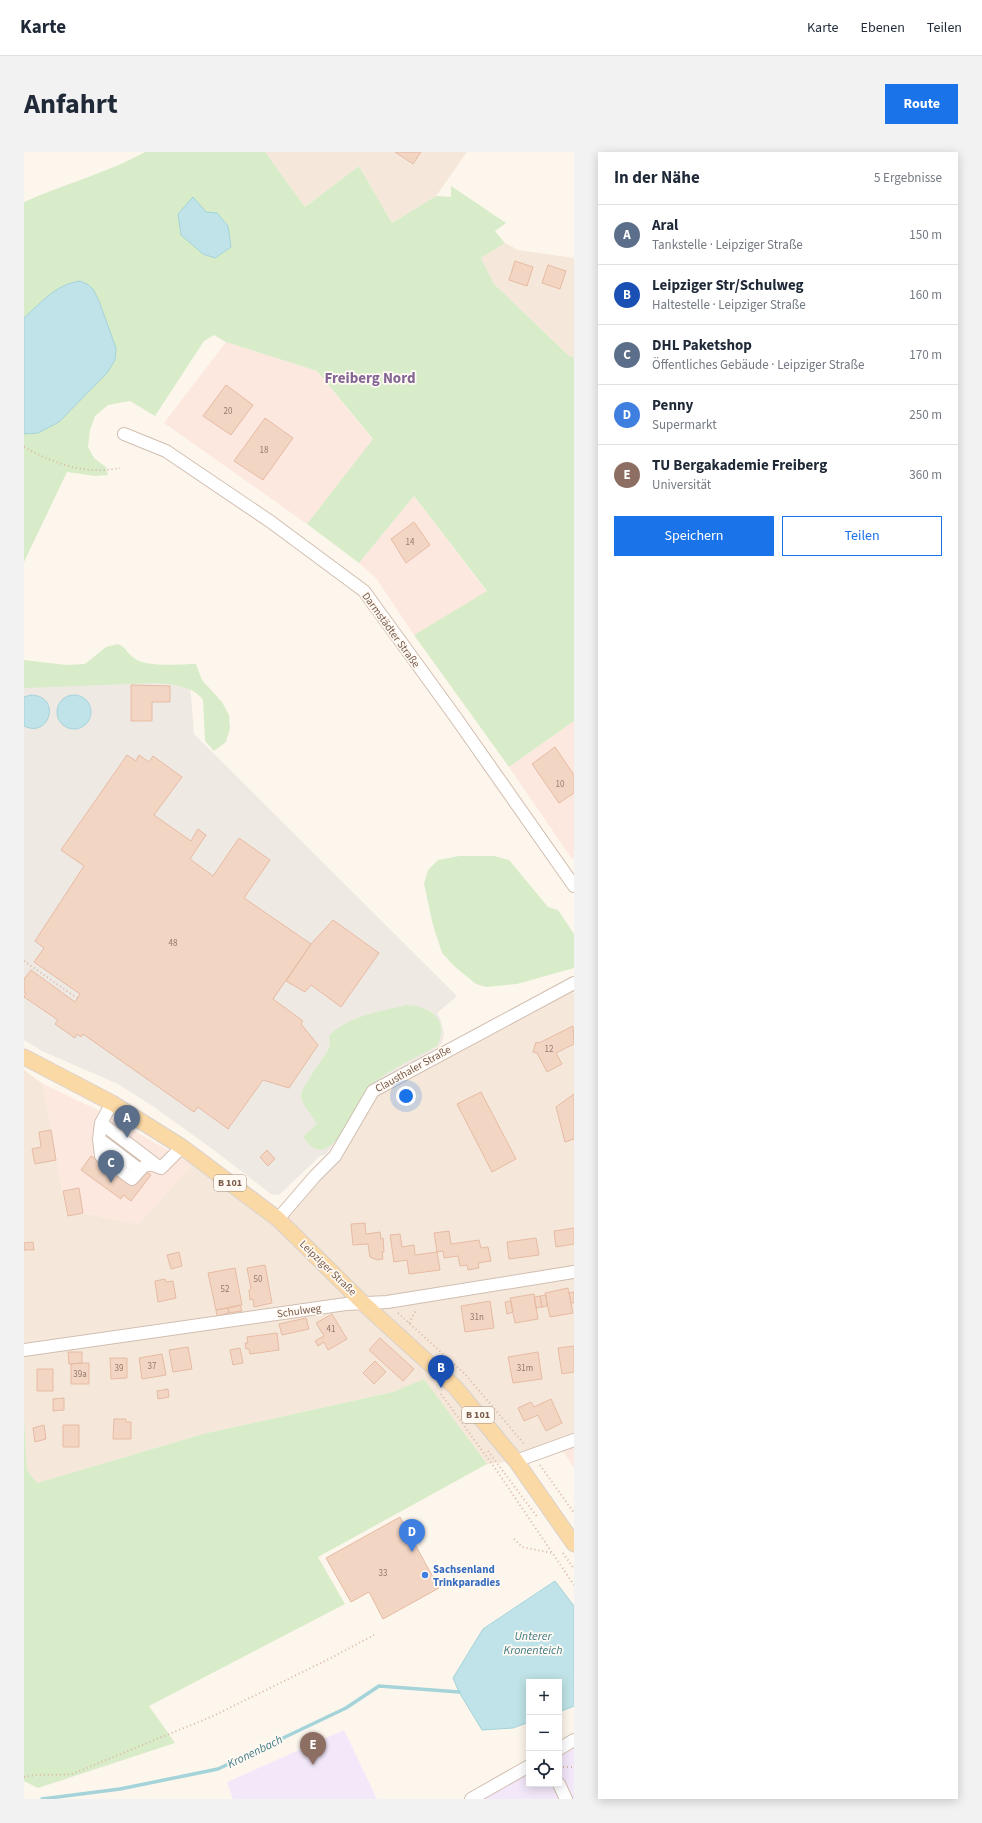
<!DOCTYPE html>
<html lang="de">
<meta charset="utf-8">
<style>
body{margin:0;font-family:"Source Sans 3",sans-serif;background:#f2f2f3;color:#1f2937}
.controls{position:absolute;right:12px;bottom:12px;display:grid;overflow:hidden;border-radius:0px;box-shadow:0 2px 10px #0003}
.controls button{width:36px;height:36px;display:grid;place-items:center;padding:0;border:0;border-bottom:1px solid #e0e1e3;background:#fff;color:#1f2937;font:20px sans-serif}
.you{position:absolute;left:382px;top:944px;width:14px;height:14px;margin:-10px;border:3px solid #fff;border-radius:50%;background:#1a73e8;box-shadow:0 0 0 6px #1a73e833}
.badge{display:grid;place-items:center;width:26px;height:26px;border-radius:50%;background:#1a73e8;color:#fff;font-size:13px;font-weight:700}
.pin{position:absolute;translate:-50% -33px;filter:drop-shadow(0 1px 2px #0008)}
.pin::after{content:'';position:absolute;top:21px;width:14px;height:12px;background:inherit;clip-path:polygon(0 0,100% 0,50% 100%)}
.list{margin:0;padding:0;list-style:none}
h2{display:flex;justify-content:space-between;align-items:center;height:52px;margin:0;padding:0 16px;font-size:17px}
h2 small{font-size:13px;font-weight:400;color:#747a83}
.list li{display:grid;grid-template-columns:26px 1fr auto;gap:12px;align-items:center;box-sizing:border-box;height:60px;padding:0 16px;border-top:1px solid #e0e1e3}
.list b{display:block;font-size:15px;white-space:nowrap}
.list p{margin:0;font-size:13px;white-space:nowrap;color:#747a83}
.list em{font-size:13px;font-style:normal;color:#747a83}
.actions{display:flex;gap:8px;padding:12px 16px}
.actions a{flex:1;padding:9px 0;border:1px solid #1a73e8;border-radius:0px;text-align:center;font-size:14px;color:#1a73e8}
.actions .main{background:#1a73e8;color:#fff}
.icon{flex:none;width:22px;height:22px;fill:none;stroke:currentColor;stroke-width:2;stroke-linecap:round;stroke-linejoin:round}
.map{position:relative;flex:none;width:550px;height:1647px;overflow:hidden;border-radius:0px}
header{display:flex;align-items:center;gap:24px;box-sizing:border-box;height:56px;padding:0 20px;background:#fff;border-bottom:1px solid #e0e1e3}
header strong{font-size:19px}
nav{display:flex;gap:22px;margin-inline-start:auto;font-size:14px}
.intro{display:flex;align-items:center;justify-content:space-between;box-sizing:border-box;height:96px;padding:0 24px}
h1{margin:0;font-size:28px}
.button{padding:10px 18px;border-radius:0px;background:#1a73e8;color:#fff;font-size:14px;font-weight:700}
main{display:flex;gap:24px;padding:0 24px}
aside{flex:1;background:#fff;border-radius:0px;box-shadow:0 2px 10px #0003}
.map>svg:first-child{display:block}
.residential{fill:#f5e8da}
.commercial{fill:#fde8e0}
.industrial{fill:#efe9e4}
.education{fill:#f3e8fa}
.green{fill:#d8ecc9}
.water{fill:#bfe3e8;stroke:#a5d3da}
.lines{fill:none;stroke-linecap:round;stroke-linejoin:round}
.stream{stroke:#a5d3da;stroke-width:3.5}
.building{fill:#f3d5c3;stroke:#e6bba3}
.minor-casing{stroke:#d1beb0;stroke-width:14}
.major-casing{stroke:#dad1cd;stroke-width:17}
.path{stroke:#d9b8a5;stroke-width:2;stroke-dasharray:1 3;stroke-linecap:butt}
.minor{stroke:#fff;stroke-width:12}
.major{stroke:#fbd9a5;stroke-width:15}
.shop-dot{fill:#3f7fe0;stroke:#fffaf3;stroke-width:1.5}
.labels{text-anchor:middle;dominant-baseline:central;stroke-width:3.5;stroke-linejoin:round;paint-order:stroke}
.number-label{font-size:9px;fill:#987a6a}
.shield{fill:#fffaf3;stroke:#a28b7f;stroke-width:1}
.shield-label{font-size:10px;font-weight:bold;fill:#7a5c4d}
.street-label{font-size:11px;fill:#7a5c4d;stroke:#fffaf3}
.shop-label{font-size:11px;font-weight:bold;fill:#366cbe;stroke:#fffaf3;text-anchor:start}
.water-label{font-size:12px;font-style:italic;fill:#437c86;stroke:#fffaf3}
.district-label{font-size:15px;font-weight:bold;fill:#846695;stroke:#fffaf3}
</style>
<header>
<strong>Karte</strong>
<nav><a>Karte</a><a>Ebenen</a><a>Teilen</a></nav>
</header>
<div class="intro"><h1>Anfahrt</h1><a class="button">Route</a></div>
<main>
<div class="map">
<svg width="550" height="1647" viewBox="0 0 550 1647">
<rect width="100%" height="100%" fill="#fdf6ec"/>
<path class="residential" d="M 241,0 L 443,0 L 412,44 L 368,71 L 335,14 L 281,55 Z
M 481,91 L 494,98 L 550,106 L 550,205 L 545,204 L 470,132 L 457,106 Z
M 550,831 L 550,1294 L 520,1305 L 463,1312 L 400,1228 L 369,1240 L 179,1282 L 13,1331 L 3,1318 L 0,1264 L 0,918 L 19,932 L 43,1064 L 60,1061 L 115,1072 L 168,1012 L 252,1073 L 338,1155 L 406,1225 L 414,1216 L 257,1064 L 291,1024 L 349,939 Z"/>
<path class="commercial" d="M 202,190 L 293,219 L 349,288 L 283,372 L 140,271 Z
M 390,344 L 463,440 L 390,483 L 352,426 L 335,411 Z
M 550,569 L 550,706 L 548,707 L 485,615 Z
M 19,932 L 76,959 L 168,1012 L 115,1072 L 61,1061 L 43,1064 Z
M 550,1294 L 550,1316 L 538,1298 Z"/>
<path class="industrial" d="M 0,519 L 165,519 L 170,582 L 433,844 L 413,861 L 417,868 L 420,881 L 418,891 L 414,895 L 350,933 L 325,973 L 301,1003 L 296,1004 L 255,1043 L 247,1042 L 187,996 L 130,955 L 94,932 L 18,899 L 0,888 Z"/>
<path class="education" d="M 320,1578 L 353,1647 L 209,1647 L 203,1630 Z
M 550,1597 L 550,1647 L 457,1647 L 505,1621 L 505,1632 L 535,1632 L 535,1605 Z"/>
<path class="green" d="M 121,0 L 241,0 L 281,55 L 335,14 L 368,71 L 412,44 L 427,45 L 427,34 L 482,71 L 471,79 L 481,91 L 457,106 L 470,132 L 545,204 L 550,205 L 550,569 L 485,615 L 390,483 L 463,439 L 390,344 L 335,411 L 283,372 L 349,287 L 293,219 L 202,190 L 190,183 L 180,189 L 131,264 L 106,249 L 84,253 L 71,264 L 66,278 L 64,295 L 70,306 L 82,315 L 84,323 L 71,324 L 43,320 L 0,410 L 0,50 C 40,32 83,21 121,0 Z
M 94,492 C 102,495 103,501 110,506 C 122,516 157,512 172,512 L 178,528 L 198,550 L 205,563 L 206,576 L 202,590 L 190,599 L 181,589 L 179,548 C 170,534 146,532 131,531 L 0,536 L 0,508 L 42,513 L 61,512 L 82,495 Z
M 435,704 L 470,704 L 485,708 L 524,755 L 534,758 L 550,782 L 550,816 L 493,832 L 462,835 L 452,832 L 430,814 L 418,801 L 409,773 L 400,732 L 404,718 L 414,708 Z
M 383,853 C 407,854 426,869 413,894 C 393,905 362,919 345,935 C 331,948 308,1028 279,985 L 293,972 L 279,951 L 277,944 L 279,936 L 306,895 L 305,884 C 325,863 356,860 383,853 Z
M 400,1227 L 463,1312 L 294,1405 L 321,1452 L 125,1554 L 151,1591 L 14,1636 L 0,1629 L 0,1264 L 3,1318 L 13,1331 L 179,1282 L 369,1240 Z"/>
<path class="water" d="M 169,45 L 182,60 L 193,61 L 204,74 L 207,95 L 191,106 L 179,102 L 157,83 L 154,62 Z
M 56,129 L 63,132 L 69,137 L 75,149 L 92,196 L 91,208 L 83,221 L 35,270 L 14,281 L 0,282 L 0,166 C 18,150 31,133 56,129 Z
M 7,543 C 38,544 26,587 0,574 L 0,545 Z
M33 560a17 17 0 1 1 34 0a17 17 0 1 1-34 0Z
M 531,1429 L 550,1454 L 550,1554 L 535,1560 L 535,1530 L 505,1530 L 505,1570 L 489,1576 L 458,1578 L 435,1540 L 429,1526 L 459,1477 Z"/>
<g class="lines">
<path class="stream" d="M 18,1647 L 96,1637 L 194,1617 L 322,1556 L 355,1534 L 435,1540"/>
</g>
<path class="building" d="M 371,0 L 397,0 L 389,12 Z
M 491,109 L 509,115 L 503,134 L 485,128 Z
M 524,113 L 542,119 L 536,137 L 518,131 Z
M 202,233 L 229,253 L 207,283 L 179,264 Z
M 241,266 L 269,286 L 239,328 L 210,309 Z
M 390,370 L 406,393 L 382,411 L 367,387 Z
M 107,533 L 146,534 L 146,550 L 128,550 L 128,569 L 107,569 Z
M 531,595 L 550,623 L 550,641 L 535,651 L 508,612 Z
M 103,603 L 112,609 L 115,603 L 125,610 L 129,604 L 158,625 L 130,663 L 167,689 L 174,677 L 182,683 L 166,707 L 189,724 L 215,686 L 246,708 L 220,746 L 287,792 L 249,847 L 279,869 L 277,872 L 294,893 L 265,936 L 239,928 L 204,977 L 174,955 L 170,960 L 59,882 L 57,885 L 53,882 L 51,886 L 31,872 L 34,868 L 0,845 L 2,841 L 0,840 L 0,827 L 7,818 L 51,850 L 56,842 L 10,810 L 20,796 L 11,789 L 60,714 L 37,698 Z
M 309,768 L 355,801 L 317,855 L 287,833 L 281,840 L 262,829 L 287,792 Z
M 549,874 L 550,892 L 532,901 L 538,912 L 523,920 L 513,901 L 509,900 L 512,890 L 515,891 Z
M 457,940 L 492,1007 L 468,1020 L 433,952 Z
M 550,942 L 550,987 L 541,990 L 532,955 Z
M 27,978 L 32,1008 L 11,1012 L 8,997 L 17,995 L 15,980 Z
M 243,998 L 251,1007 L 244,1014 L 236,1005 Z
M 67,1004 L 106,1033 L 118,1017 L 127,1023 L 107,1049 L 99,1043 L 97,1047 L 57,1018 Z
M 55,1036 L 59,1061 L 44,1064 L 39,1039 Z
M 341,1071 L 342,1082 L 356,1080 L 357,1087 L 359,1086 L 360,1100 L 358,1100 L 359,1107 L 353,1108 L 346,1105 L 344,1092 L 329,1093 L 327,1072 Z
M 550,1076 L 550,1092 L 532,1095 L 530,1079 Z
M 425,1079 L 427,1092 L 455,1088 L 457,1096 L 464,1095 L 467,1109 L 454,1111 L 455,1116 L 444,1118 L 443,1113 L 436,1114 L 434,1104 L 420,1106 L 419,1099 L 413,1100 L 410,1081 Z
M 376,1082 L 378,1095 L 390,1093 L 391,1103 L 413,1100 L 416,1118 L 385,1122 L 383,1108 L 370,1110 L 366,1083 Z
M 512,1086 L 515,1103 L 485,1107 L 483,1090 Z
M 9,1090 L 10,1098 L 0,1098 L 0,1091 Z
M 155,1100 L 158,1114 L 147,1117 L 143,1103 Z
M 241,1113 L 248,1151 L 230,1155 L 229,1147 L 226,1148 L 225,1138 L 227,1137 L 223,1116 Z
M 211,1116 L 218,1153 L 192,1158 L 184,1121 Z
M 141,1127 L 142,1130 L 149,1129 L 152,1146 L 134,1150 L 131,1129 Z
M 544,1136 L 549,1161 L 526,1165 L 521,1141 Z
M 550,1140 L 550,1151 L 547,1151 L 545,1141 Z
M 510,1142 L 514,1167 L 491,1171 L 486,1146 Z
M 522,1143 L 523,1154 L 518,1155 L 516,1144 Z
M 516,1144 L 518,1155 L 512,1156 L 510,1145 Z
M 466,1149 L 470,1176 L 441,1180 L 437,1154 Z
M 487,1149 L 489,1160 L 483,1162 L 481,1150 Z
M 216,1153 L 218,1159 L 205,1161 L 204,1156 Z
M 204,1156 L 205,1161 L 193,1164 L 192,1158 Z
M 308,1162 L 323,1187 L 304,1198 L 300,1190 L 294,1194 L 291,1189 L 300,1184 L 292,1171 Z
M 282,1166 L 285,1177 L 258,1183 L 255,1172 Z
M 253,1181 L 255,1198 L 226,1202 L 225,1197 L 222,1197 L 221,1191 L 224,1191 L 223,1185 Z
M 356,1186 L 390,1217 L 379,1229 L 345,1198 Z
M 550,1194 L 550,1220 L 538,1222 L 534,1196 Z
M 164,1195 L 168,1217 L 149,1220 L 145,1198 Z
M 216,1196 L 219,1211 L 209,1213 L 206,1198 Z
M 44,1200 L 58,1200 L 58,1211 L 45,1212 Z
M 514,1200 L 518,1227 L 489,1231 L 484,1205 Z
M 138,1202 L 142,1223 L 118,1227 L 115,1206 Z
M 86,1206 L 103,1206 L 103,1226 L 87,1227 Z
M 351,1209 L 362,1220 L 350,1232 L 339,1221 Z
M 58,1211 L 65,1211 L 65,1232 L 47,1232 L 47,1212 Z
M 13,1217 L 29,1217 L 29,1239 L 13,1239 Z
M 144,1237 L 145,1245 L 134,1247 L 133,1239 Z
M 40,1246 L 40,1258 L 29,1259 L 29,1247 Z
M 527,1247 L 538,1271 L 522,1279 L 514,1263 L 500,1269 L 494,1256 L 507,1250 L 510,1255 Z
M 90,1267 L 102,1267 L 102,1270 L 107,1270 L 107,1287 L 89,1287 Z
M 20,1273 L 22,1287 L 11,1290 L 9,1276 Z
M 39,1273 L 55,1273 L 55,1295 L 39,1295 Z
M 376,1365 L 415,1436 L 359,1467 L 345,1440 L 327,1450 L 302,1406 Z"/>
<g class="lines">
<g class="minor-casing">
<path id="minor" d="M 100,282 L 142,299 L 247,370 L 340,439 L 430,563 L 550,734
M 88,951 L 77,971 L 75,987 L 116,1018 C 122,1011 128,1012 137,1016 L 158,995
M 77,971 L 135,1015
M 75,987 L 77,1004 L 108,1027 L 116,1018
M 254,1067 L 291,1024 L 311,1004 L 349,939 L 550,831
M 0,1198 L 322,1152 L 363,1150 L 550,1120
M 492,1309 L 550,1288
M 535,1597 L 550,1588
M 535,1632 L 542,1647
M 447,1647 L 505,1614"/>
</g>
<g class="major-casing">
<path id="major" d="M 0,905 L 88,951 L 158,995 L 254,1067 L 340,1152 L 431,1235 L 492,1309 L 550,1392"/>
</g>
<path class="path" d="M 0,295 C 31,312 61,323 96,316
M 0,809 L 53,846
M 374,1161 L 441,1222 L 501,1293
M 385,1171 L 392,1158
M 417,1242 L 473,1319 L 550,1433
M 464,1299 L 514,1366
M 516,1313 L 550,1361
M 490,1387 L 498,1395 L 528,1401
M 539,1401 L 550,1417
M 535,1615 L 550,1615
M 0,1625 C 15,1621 32,1624 48,1622 L 189,1564 L 305,1507 L 350,1483"/>
<use href="#minor" class="minor"/>
<use href="#major" class="major"/>
</g>
<circle class="shop-dot" cx="401" cy="1423" r="4"/>
<g class="labels">
<g class="number-label">
<text x="204" y="259">20</text>
<text x="240" y="298">18</text>
<text x="386" y="390">14</text>
<text x="536" y="632">10</text>
<text x="149" y="791">48</text>
<text x="525" y="897">12</text>
<text x="234" y="1127">50</text>
<text x="201" y="1137">52</text>
<text x="453" y="1165">31n</text>
<text x="307" y="1177">41</text>
<text x="128" y="1214">37</text>
<text x="95" y="1216">39</text>
<text x="501" y="1216">31m</text>
<text x="56" y="1222">39a</text>
<text x="359" y="1421">33</text>
</g>
<g class="shield">
<rect x="190" y="1023" width="32" height="16" rx="3"/>
<rect x="438" y="1255" width="32" height="16" rx="3"/>
</g>
<g class="shield-label">
<text x="206" y="1031">B 101</text>
<text x="454" y="1263">B 101</text>
</g>
<g class="street-label">
<text transform="translate(367 478) rotate(54)">Darmstädter Straße</text>
<text transform="translate(389 917) rotate(-29)">Clausthaler Straße</text>
<text transform="translate(304 1116) rotate(44)">Leipziger Straße</text>
<text transform="translate(275 1159) rotate(-8)">Schulweg</text>
</g>
<g class="shop-label">
<text x="409" y="1417">Sachsenland<tspan x="409" dy="13">Trinkparadies</tspan></text>
</g>
<g class="water-label">
<text x="509" y="1484">Unterer<tspan x="509" dy="14">Kronenteich</tspan></text>
<text transform="translate(231 1600) rotate(-26)">Kronenbach</text>
</g>
<g class="district-label">
<text x="346" y="226">Freiberg Nord</text>
</g>
</g>
</svg>
<div class="controls">
<button>+</button>
<button>−</button>
<button><svg class="icon" aria-label="locate" viewBox="0 0 24 24"><circle cx="12" cy="12" r="6"/><path d="M12 2v4M12 18v4M2 12h4M18 12h4"/></svg></button>
</div>
<div class="you"></div>
<div class="pin badge" style="left:103px;top:986px;background:#5c6f8a">A</div>
<div class="pin badge" style="left:417px;top:1236px;background:#1a4fb4">B</div>
<div class="pin badge" style="left:87px;top:1031px;background:#5c6f8a">C</div>
<div class="pin badge" style="left:388px;top:1400px;background:#3f7fe0">D</div>
<div class="pin badge" style="left:289px;top:1613px;background:#8d6e63">E</div>
</div>
<aside>
<h2>In der Nähe<small>5 Ergebnisse</small></h2>
<ul class="list">
<li><span class="badge" style="background:#5c6f8a">A</span><div><b>Aral</b><p>Tankstelle · Leipziger Straße</p></div><em>150 m</em></li>
<li><span class="badge" style="background:#1a4fb4">B</span><div><b>Leipziger Str/Schulweg</b><p>Haltestelle · Leipziger Straße</p></div><em>160 m</em></li>
<li><span class="badge" style="background:#5c6f8a">C</span><div><b>DHL Paketshop</b><p>Öffentliches Gebäude · Leipziger Straße</p></div><em>170 m</em></li>
<li><span class="badge" style="background:#3f7fe0">D</span><div><b>Penny</b><p>Supermarkt</p></div><em>250 m</em></li>
<li><span class="badge" style="background:#8d6e63">E</span><div><b>TU Bergakademie Freiberg</b><p>Universität</p></div><em>360 m</em></li>
</ul>
<div class="actions"><a class="main">Speichern</a><a>Teilen</a></div>
</aside>
</main>
